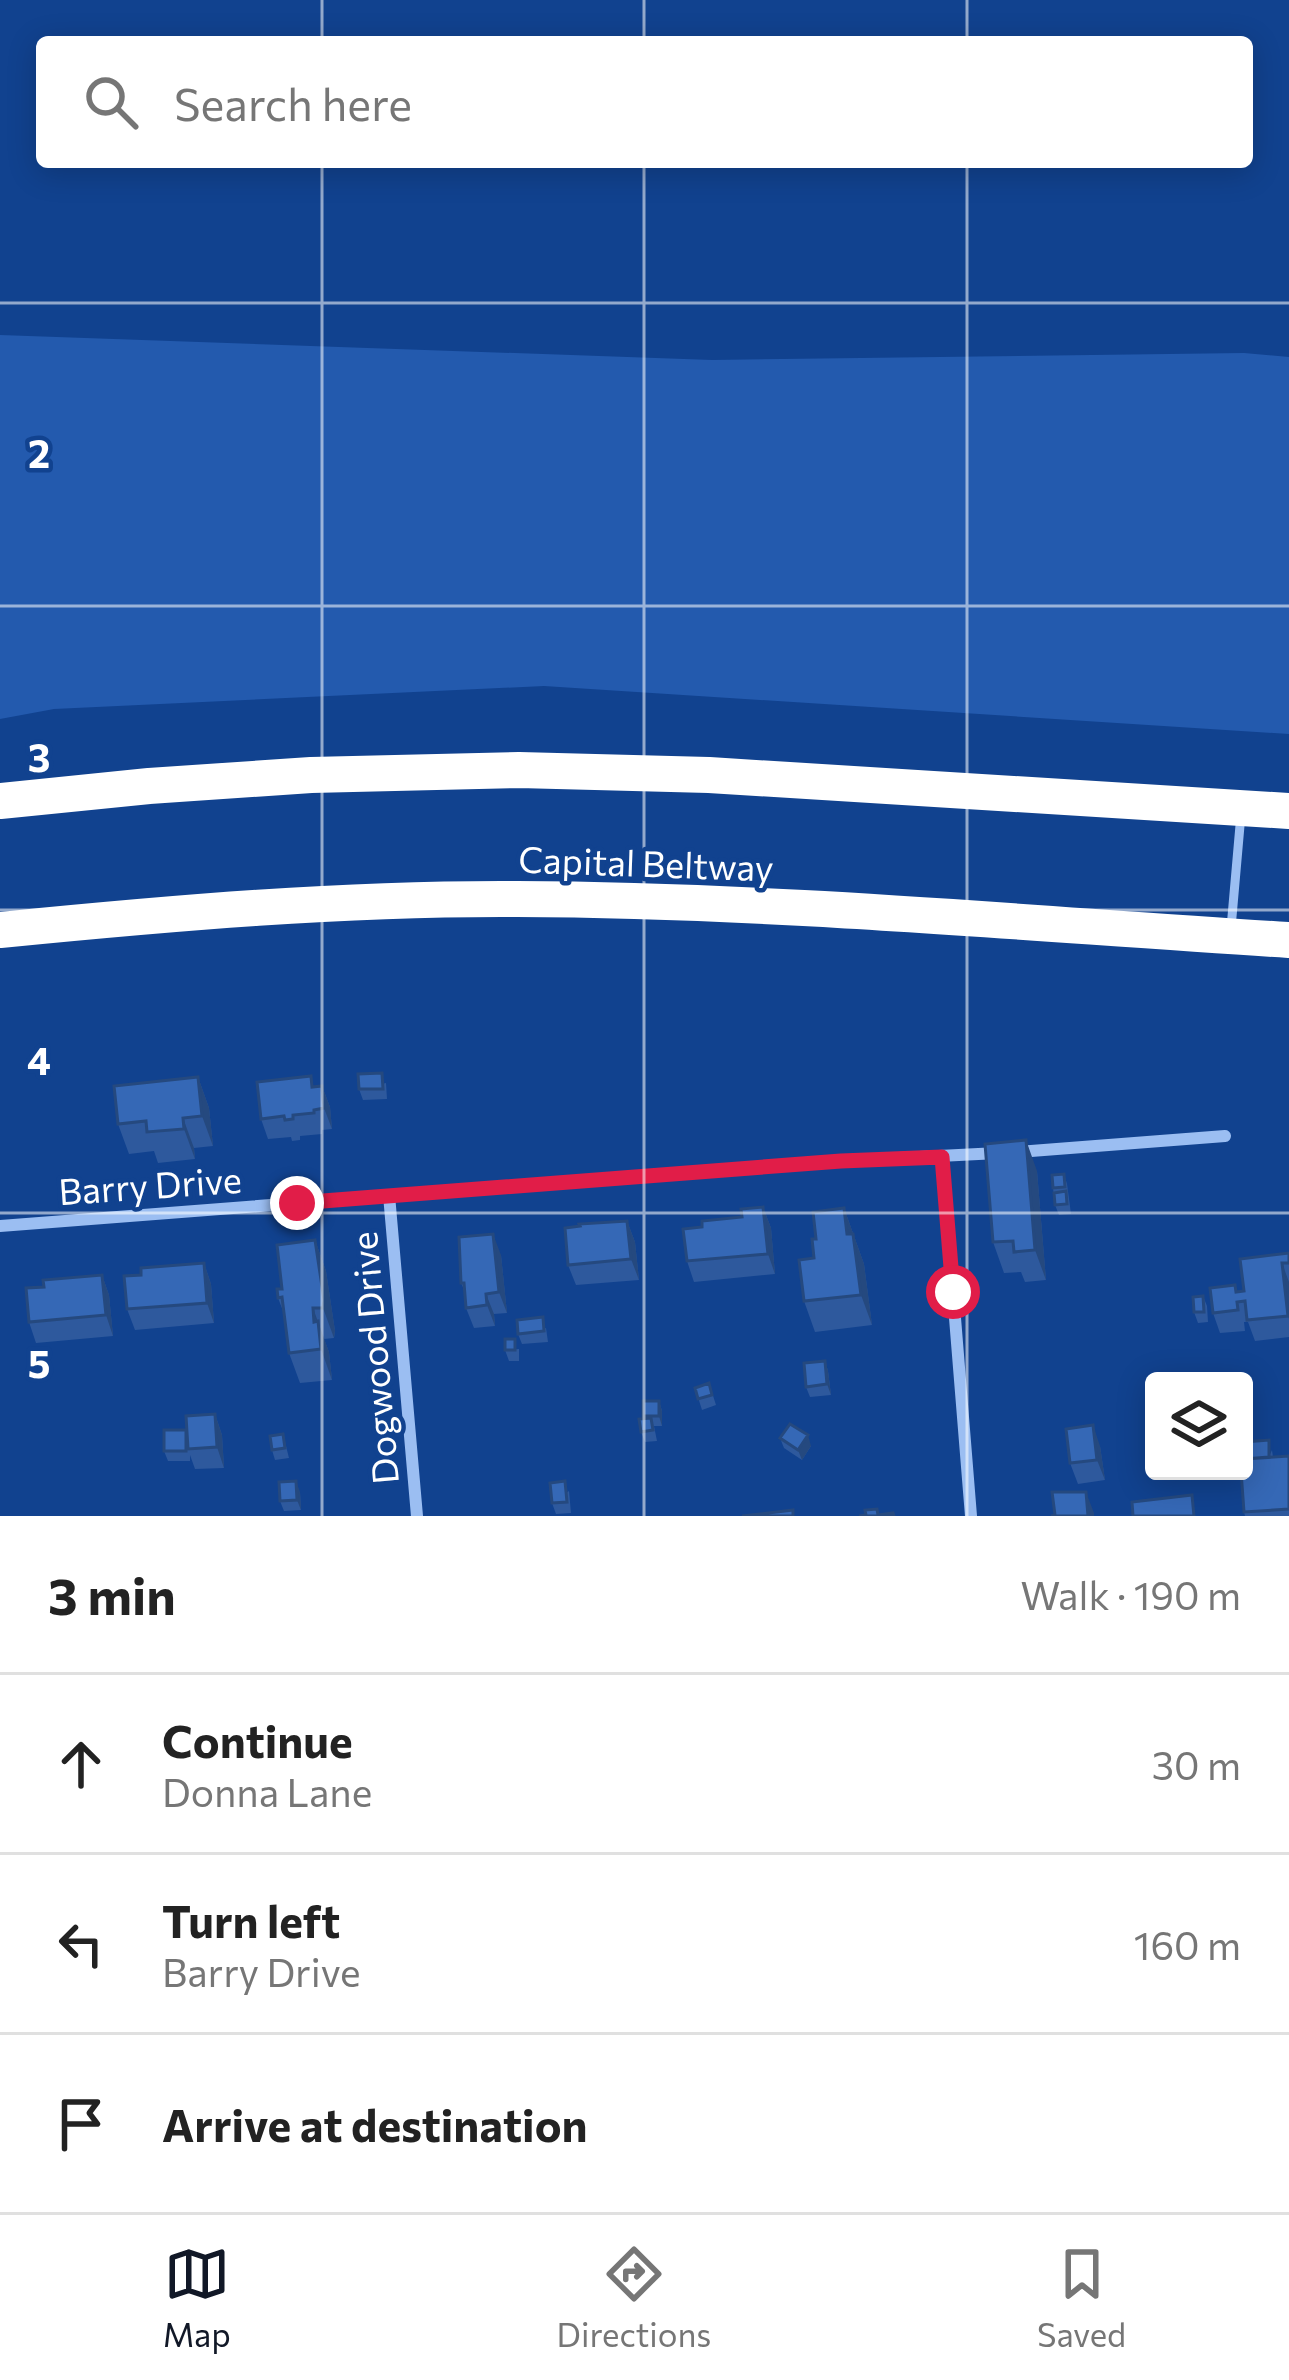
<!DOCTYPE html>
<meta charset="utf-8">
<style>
body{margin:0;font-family:Commissioner,sans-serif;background:#f2f2f2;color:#222}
.controls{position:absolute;right:36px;bottom:36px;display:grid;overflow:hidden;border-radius:12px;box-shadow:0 6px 30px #0003}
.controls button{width:108px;height:108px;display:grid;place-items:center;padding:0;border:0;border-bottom:3px solid #e0e0e0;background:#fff;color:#222;font:60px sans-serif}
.stop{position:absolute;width:36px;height:36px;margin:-27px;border:9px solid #e11d48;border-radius:50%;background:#fff}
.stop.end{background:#e11d48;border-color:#fff;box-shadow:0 3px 12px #0008}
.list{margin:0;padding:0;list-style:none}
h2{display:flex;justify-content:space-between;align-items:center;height:156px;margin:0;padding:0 48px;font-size:51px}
h2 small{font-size:39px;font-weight:400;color:#767676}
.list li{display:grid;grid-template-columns:78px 1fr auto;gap:36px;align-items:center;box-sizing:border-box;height:180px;padding:0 48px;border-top:3px solid #e0e0e0}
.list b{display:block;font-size:45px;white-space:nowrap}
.list p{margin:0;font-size:39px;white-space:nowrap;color:#767676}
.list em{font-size:39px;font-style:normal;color:#767676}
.icon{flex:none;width:66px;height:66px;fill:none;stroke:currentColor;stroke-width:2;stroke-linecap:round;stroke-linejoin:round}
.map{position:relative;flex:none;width:1289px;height:1516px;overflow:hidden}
.search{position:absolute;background:#fff;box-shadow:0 6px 30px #0003;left:36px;right:36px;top:36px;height:132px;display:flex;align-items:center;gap:30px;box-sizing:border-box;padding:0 42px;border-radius:12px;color:#767676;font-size:45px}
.sheet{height:696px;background:#fff}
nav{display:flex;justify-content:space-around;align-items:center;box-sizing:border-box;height:168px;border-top:3px solid #e0e0e0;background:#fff;font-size:33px;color:#767676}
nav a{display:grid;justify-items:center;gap:6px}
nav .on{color:#111827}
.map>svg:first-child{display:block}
.green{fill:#235aae}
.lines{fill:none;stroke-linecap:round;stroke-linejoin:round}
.lane{stroke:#9bbef2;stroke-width:9}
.street{stroke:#9bbef2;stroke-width:12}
.highway{stroke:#fff;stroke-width:36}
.wall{fill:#2e599d}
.shaded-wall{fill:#25497f}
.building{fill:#3568b6;stroke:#25497f;stroke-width:3}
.route{stroke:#e11d48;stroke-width:15}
.grid{fill:none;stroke:#fff;stroke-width:3;stroke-opacity:0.55}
.labels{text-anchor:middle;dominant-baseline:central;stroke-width:9;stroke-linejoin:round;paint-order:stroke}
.street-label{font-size:36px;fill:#fff;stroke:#11428f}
.grid-label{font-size:39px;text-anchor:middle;font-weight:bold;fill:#fff;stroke:#11428f;stroke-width:9;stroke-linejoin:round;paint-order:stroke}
</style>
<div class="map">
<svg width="1289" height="1516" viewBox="0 0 1289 1516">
<rect width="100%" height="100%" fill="#11428f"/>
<path class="green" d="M 0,335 L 712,360 L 1244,353 L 1289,357 L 1289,734 L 544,686 L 54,709 L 0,719 Z"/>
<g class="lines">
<path class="lane" d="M 1231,928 L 1241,814"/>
<path class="street" d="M 1018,1152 L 1225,1136
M 942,1157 L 971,1516
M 389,1195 L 417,1516
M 0,1226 L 841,1161 L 998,1153"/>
<path class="highway" d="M 0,801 L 149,786 L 311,775 L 519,770 L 709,775 L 1289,811
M 0,930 C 172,913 344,898 517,899 C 774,900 1032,924 1289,940"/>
</g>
<path class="wall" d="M 198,1077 L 209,1108 L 213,1146 L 194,1148 L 195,1159 L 158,1163 L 154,1151 L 129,1154 L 118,1124 Z
M 386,1083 L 387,1099 L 363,1100 L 359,1089 Z
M 322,1086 L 330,1107 L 332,1129 L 322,1130 L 322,1134 L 300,1136 L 300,1140 L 292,1141 L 291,1137 L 268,1139 L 261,1119 L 315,1087 Z
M 1037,1171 L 1046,1280 L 1025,1282 L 1021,1272 L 1004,1273 L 993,1242 Z
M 1064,1174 L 1067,1184 L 1071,1214 L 1059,1215 L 1055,1205 L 1053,1188 Z
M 763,1207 L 771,1228 L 775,1274 L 694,1282 L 687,1261 L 702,1227 L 742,1217 Z
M 844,1208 L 864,1264 L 872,1325 L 815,1332 L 804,1301 L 814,1258 L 816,1239 Z
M 627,1221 L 635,1242 L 639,1280 L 576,1285 L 568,1265 Z
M 315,1240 L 326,1271 L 335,1331 L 334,1338 L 324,1339 L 329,1352 L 332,1380 L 300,1383 L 289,1353 L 285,1316 L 278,1298 Z
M 1289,1253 L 1289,1337 L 1255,1341 L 1248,1322 L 1244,1322 L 1245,1331 L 1220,1333 L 1213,1313 L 1235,1285 L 1237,1292 L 1244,1291 Z
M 501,1255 L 507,1313 L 494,1314 L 495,1326 L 474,1328 L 466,1308 L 465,1292 L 461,1283 Z
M 204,1263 L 211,1284 L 214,1323 L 135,1330 L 127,1309 Z
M 102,1275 L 109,1295 L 113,1336 L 36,1343 L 29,1322 Z
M 1203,1296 L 1207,1306 L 1208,1322 L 1198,1323 L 1194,1312 Z
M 546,1328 L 548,1342 L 522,1344 L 518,1334 Z
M 519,1349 L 519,1361 L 509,1361 L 505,1350 Z
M 825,1361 L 828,1371 L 831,1395 L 810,1397 L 806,1387 Z
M 709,1383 L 716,1405 L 702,1410 L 695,1388 Z
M 659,1401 L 662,1411 L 662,1426 L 654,1426 L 657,1441 L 645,1442 L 641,1432 L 643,1416 Z
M 215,1414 L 222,1435 L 224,1468 L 195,1469 L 190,1455 L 190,1461 L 168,1461 L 164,1451 L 186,1430 Z
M 283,1434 L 289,1458 L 275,1460 L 272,1450 Z
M 780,1438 L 811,1446 L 802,1460 L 784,1448 Z
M 1100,1446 L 1105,1480 L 1078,1484 L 1070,1463 Z
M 1272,1450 L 1273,1457 L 1289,1456 L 1289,1516 L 1245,1516 L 1244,1512 Z
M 569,1491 L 571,1513 L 556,1514 L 552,1503 Z
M 300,1492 L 301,1510 L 284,1511 L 280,1501 Z"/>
<path class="shaded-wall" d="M 198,1077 L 209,1108 L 213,1146 L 202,1116 Z
M 322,1086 L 330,1107 L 332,1129 L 324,1108 Z
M 183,1118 L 194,1148 L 195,1159 L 184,1129 Z
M 1026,1140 L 1037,1171 L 1046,1280 L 1035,1250 Z
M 763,1207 L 771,1228 L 775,1274 L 768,1254 Z
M 844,1208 L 864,1264 L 872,1325 L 861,1295 L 847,1234 Z
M 627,1221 L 635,1242 L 639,1280 L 631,1259 Z
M 493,1234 L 501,1255 L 507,1313 L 499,1292 Z
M 315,1240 L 326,1271 L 335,1331 L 334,1338 L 323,1308 Z
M 204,1263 L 211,1284 L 214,1323 L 207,1303 Z
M 1282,1263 L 1289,1282 L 1289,1319 L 1288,1316 Z
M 102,1275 L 109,1295 L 113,1336 L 106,1315 Z
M 486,1294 L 494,1314 L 495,1326 L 487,1305 Z
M 313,1308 L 329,1352 L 332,1380 L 321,1349 Z
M 825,1361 L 828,1371 L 831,1395 L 827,1384 Z
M 659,1401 L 662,1411 L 662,1426 L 659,1416 Z
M 215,1414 L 222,1435 L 224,1468 L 217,1447 Z
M 1093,1425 L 1100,1446 L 1105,1480 L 1097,1460 Z
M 808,1435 L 811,1446 L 802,1460 L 798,1450 Z
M 296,1481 L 300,1492 L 301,1510 L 297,1500 Z
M 1086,1492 L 1094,1513 L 1094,1516 L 1088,1516 Z"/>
<path class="building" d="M 382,1073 L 383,1089 L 359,1089 L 358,1074 Z
M 311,1076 L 312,1087 L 322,1086 L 324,1108 L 314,1110 L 314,1113 L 293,1115 L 293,1119 L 285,1120 L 284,1116 L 261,1119 L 257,1082 Z
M 198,1077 L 202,1116 L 183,1118 L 184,1129 L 147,1132 L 146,1121 L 118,1124 L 114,1086 Z
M 1026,1140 L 1035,1250 L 1014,1252 L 1013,1241 L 993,1242 L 985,1144 Z
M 1064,1174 L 1065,1187 L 1053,1188 L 1052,1175 Z
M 1066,1191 L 1067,1204 L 1055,1205 L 1054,1193 Z
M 763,1207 L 768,1254 L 687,1261 L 683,1229 L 702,1227 L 702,1221 L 742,1217 L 741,1209 Z
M 844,1208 L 847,1234 L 853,1234 L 861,1295 L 804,1301 L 799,1260 L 814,1258 L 812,1239 L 816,1239 L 813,1212 Z
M 627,1221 L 631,1259 L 568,1265 L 565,1228 L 580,1226 L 579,1224 Z
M 493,1234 L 499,1292 L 486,1294 L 487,1305 L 466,1308 L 464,1283 L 461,1283 L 459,1237 Z
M 315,1240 L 324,1300 L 323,1308 L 313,1308 L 314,1322 L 318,1321 L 321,1349 L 289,1353 L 282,1297 L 278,1298 L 277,1289 L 282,1289 L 277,1245 Z
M 1289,1253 L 1289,1263 L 1282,1263 L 1288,1316 L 1247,1320 L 1245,1301 L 1237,1302 L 1238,1310 L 1213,1313 L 1210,1288 L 1235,1285 L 1236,1292 L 1244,1291 L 1240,1259 Z
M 204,1263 L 207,1303 L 127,1309 L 124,1276 L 141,1275 L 141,1268 Z
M 102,1275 L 106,1315 L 29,1322 L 26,1288 L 44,1287 L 43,1280 Z
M 1203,1296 L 1204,1312 L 1194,1312 L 1193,1297 Z
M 543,1317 L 544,1331 L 518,1334 L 517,1320 Z
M 505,1339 L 515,1339 L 515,1350 L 505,1350 Z
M 825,1361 L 827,1384 L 806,1387 L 804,1363 Z
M 709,1383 L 712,1395 L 698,1399 L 695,1388 Z
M 643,1401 L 659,1401 L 659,1416 L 643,1416 Z
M 215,1414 L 217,1447 L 188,1449 L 186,1416 Z
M 651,1418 L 653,1430 L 641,1432 L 639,1419 Z
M 790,1424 L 808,1435 L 798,1450 L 780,1438 Z
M 1093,1425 L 1097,1460 L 1070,1463 L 1066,1429 Z
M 164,1430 L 186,1430 L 186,1451 L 164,1451 Z
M 283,1434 L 285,1448 L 272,1450 L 270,1436 Z
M 1269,1440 L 1269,1457 L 1244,1459 L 1244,1442 Z
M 1289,1456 L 1289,1509 L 1244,1512 L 1241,1471 L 1244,1471 L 1244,1459 Z
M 296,1481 L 297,1500 L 280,1501 L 279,1482 Z
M 565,1481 L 567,1502 L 552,1503 L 550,1483 Z
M 1052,1492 L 1086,1492 L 1088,1516 L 1051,1516 L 1055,1515 Z
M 1192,1495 L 1194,1516 L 1133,1516 L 1132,1502 Z
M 877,1509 L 878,1515 L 893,1513 L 894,1516 L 859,1516 L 866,1515 L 865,1510 Z
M 793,1510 L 793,1516 L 742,1516 Z"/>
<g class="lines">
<path class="route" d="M 297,1203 L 841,1161 L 942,1157 L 953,1292"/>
</g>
<path class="grid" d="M 322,0 L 322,42M 644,0 L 644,42M 967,0 L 967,42M 322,162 L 322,1516M 644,162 L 644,1516M 967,162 L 967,1516M 0,303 L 1289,303M 0,606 L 1289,606M 0,910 L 1289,910M 0,1213 L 1289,1213"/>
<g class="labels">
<g class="street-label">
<text transform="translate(646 862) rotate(2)">Capital Beltway</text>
<text transform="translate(150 1184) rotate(-4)">Barry Drive</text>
<text transform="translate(373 1358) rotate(-95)">Dogwood Drive</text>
</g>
</g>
<g class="grid-label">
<text x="39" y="468">2</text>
<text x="39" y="772">3</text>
<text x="39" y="1075">4</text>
<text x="39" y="1378">5</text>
</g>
</svg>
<div class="controls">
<button><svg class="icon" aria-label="layers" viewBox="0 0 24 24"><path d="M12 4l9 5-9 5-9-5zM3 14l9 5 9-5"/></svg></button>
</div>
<div class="stop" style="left:953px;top:1292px"></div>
<div class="stop end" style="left:297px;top:1203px"></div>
<div class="search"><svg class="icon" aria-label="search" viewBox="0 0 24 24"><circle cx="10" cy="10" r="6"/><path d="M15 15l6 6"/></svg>Search here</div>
</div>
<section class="sheet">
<h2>3 min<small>Walk · 190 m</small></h2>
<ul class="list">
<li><svg class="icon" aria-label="ahead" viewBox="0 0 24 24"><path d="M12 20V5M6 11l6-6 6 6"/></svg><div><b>Continue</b><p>Donna Lane</p></div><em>30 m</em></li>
<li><svg class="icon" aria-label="left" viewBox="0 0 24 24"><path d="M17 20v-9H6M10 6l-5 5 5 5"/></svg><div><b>Turn left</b><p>Barry Drive</p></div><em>160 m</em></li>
<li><svg class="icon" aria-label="arrive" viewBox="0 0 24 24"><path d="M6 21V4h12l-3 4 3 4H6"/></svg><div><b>Arrive at destination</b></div></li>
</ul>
</section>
<nav>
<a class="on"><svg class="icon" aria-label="map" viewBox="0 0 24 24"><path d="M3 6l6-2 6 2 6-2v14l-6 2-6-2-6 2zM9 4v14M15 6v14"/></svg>Map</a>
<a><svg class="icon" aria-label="directions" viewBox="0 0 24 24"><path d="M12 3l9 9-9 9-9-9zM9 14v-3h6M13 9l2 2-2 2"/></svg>Directions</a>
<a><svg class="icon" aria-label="saved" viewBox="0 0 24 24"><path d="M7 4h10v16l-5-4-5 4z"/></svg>Saved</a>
</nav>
